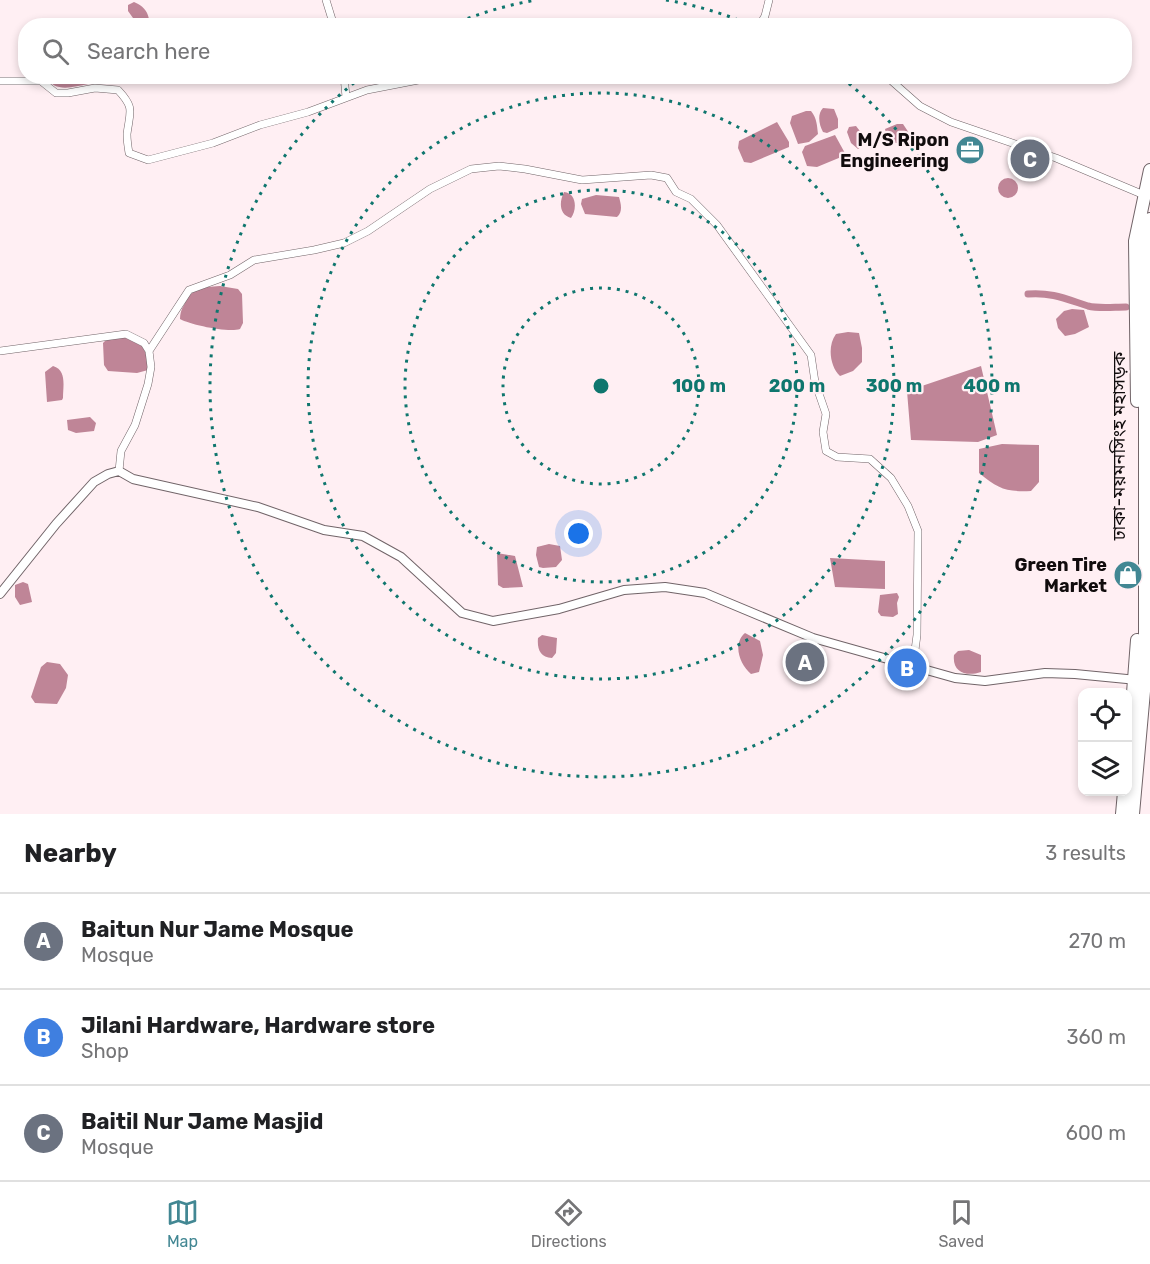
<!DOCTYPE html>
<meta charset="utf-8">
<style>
body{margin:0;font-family:Rubik,"Noto Sans Bengali",sans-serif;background:#f6f6f6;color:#202124}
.controls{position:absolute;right:18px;bottom:18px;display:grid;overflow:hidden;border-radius:12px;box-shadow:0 3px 9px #0003}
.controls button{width:54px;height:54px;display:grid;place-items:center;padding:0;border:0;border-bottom:2px solid #e0e0e0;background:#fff;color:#202124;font:30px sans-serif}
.you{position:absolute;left:579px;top:534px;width:21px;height:21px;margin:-15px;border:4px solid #fff;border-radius:50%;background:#1a73e8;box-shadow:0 0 0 9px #1a73e833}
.badge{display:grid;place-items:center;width:39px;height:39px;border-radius:50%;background:#428793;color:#fff;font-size:20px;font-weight:700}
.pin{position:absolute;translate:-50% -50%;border:3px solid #fff;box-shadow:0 2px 6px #0006}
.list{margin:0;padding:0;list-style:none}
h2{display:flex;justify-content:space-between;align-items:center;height:78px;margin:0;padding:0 24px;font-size:26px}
h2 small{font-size:20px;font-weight:400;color:#757577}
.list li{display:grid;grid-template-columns:39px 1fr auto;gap:18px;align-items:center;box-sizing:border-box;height:96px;padding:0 24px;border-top:2px solid #e0e0e0}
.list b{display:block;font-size:22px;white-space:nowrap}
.list p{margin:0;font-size:20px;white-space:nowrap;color:#757577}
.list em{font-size:20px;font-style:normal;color:#757577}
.icon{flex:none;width:33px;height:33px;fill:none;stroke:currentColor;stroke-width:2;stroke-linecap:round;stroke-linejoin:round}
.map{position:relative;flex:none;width:1150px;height:814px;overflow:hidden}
.search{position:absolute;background:#fff;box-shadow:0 3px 9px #0003;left:18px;right:18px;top:18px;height:66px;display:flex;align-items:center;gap:15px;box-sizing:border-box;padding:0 21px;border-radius:24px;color:#757577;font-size:22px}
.sheet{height:366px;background:#fff}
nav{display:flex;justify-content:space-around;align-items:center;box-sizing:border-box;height:84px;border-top:2px solid #e0e0e0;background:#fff;font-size:16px;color:#757577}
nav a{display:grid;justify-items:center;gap:3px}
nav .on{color:#428793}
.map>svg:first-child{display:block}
.water{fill:#bf8597}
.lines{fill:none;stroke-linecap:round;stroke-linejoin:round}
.canal{stroke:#bf8597;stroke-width:7}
.minor-casing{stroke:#716468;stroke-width:8}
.tertiary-casing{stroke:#716468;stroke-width:10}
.trunk-casing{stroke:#716468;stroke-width:14}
.minor{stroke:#fff;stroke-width:7}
.tertiary{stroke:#fff;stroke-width:8}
.trunk{stroke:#fff;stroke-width:12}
.ring{fill:none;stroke:#0f766e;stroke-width:3;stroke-dasharray:3 6}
.labels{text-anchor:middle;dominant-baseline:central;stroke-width:4.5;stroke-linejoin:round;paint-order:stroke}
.poi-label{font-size:18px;font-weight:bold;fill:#110c0d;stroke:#ffeff3;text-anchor:end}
.street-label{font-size:18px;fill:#110c0d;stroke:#ffeff3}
.centre{fill:#0f766e;stroke:#ffeff3;stroke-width:3}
.ring-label{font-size:18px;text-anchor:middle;font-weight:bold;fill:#0f766e;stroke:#ffeff3;stroke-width:4.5;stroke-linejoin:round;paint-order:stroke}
</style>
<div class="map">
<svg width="1150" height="814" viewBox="0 0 1150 814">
<rect width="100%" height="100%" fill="#ffeff3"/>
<path class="water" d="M 134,2 C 143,6 147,10 149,19 L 145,25 L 138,25 L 128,11 L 128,5 Z
M 47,77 L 90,77 L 88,84 C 73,87 54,93 47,77 Z
M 823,108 L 834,109 L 838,119 L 838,128 L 827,133 L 823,132 C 819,125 817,114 823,108 Z
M 806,111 L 811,111 C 817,118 817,126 818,134 L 809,142 L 798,144 L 790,123 L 792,116 Z
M 777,122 L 789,142 L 789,147 L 751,163 L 744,162 L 738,148 L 739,141 Z
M 897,124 L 903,124 L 911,136 L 907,143 C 896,146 887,140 885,129 Z
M 856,126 L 863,135 L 866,143 L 858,149 L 851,143 L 847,132 L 849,127 Z
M 835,135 L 846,155 L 817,167 L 807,166 L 802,152 L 805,146 Z
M998 188a10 10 0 1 1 20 0a10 10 0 1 1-20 0Z
M 564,192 C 577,193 577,210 571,218 C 559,215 559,202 564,192 Z
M 596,195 L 619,197 C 621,204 623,212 617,217 L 585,214 L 581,204 L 582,199 Z
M 220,286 L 238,289 L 242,294 L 243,323 L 240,329 C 229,333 191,325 180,319 C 180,314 181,310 184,305 C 191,288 202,287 220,286 Z
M 1072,309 L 1084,310 L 1089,327 L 1075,334 L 1065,336 L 1058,328 L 1056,319 L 1064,311 Z
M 848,332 L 859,333 L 862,348 L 862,362 L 853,371 L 840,376 C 830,367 827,346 836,334 Z
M 128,337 C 146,346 146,350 148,370 L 137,373 L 108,371 L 104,365 L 103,343 L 107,339 Z
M 53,366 C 67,370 63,386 63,398 L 62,400 L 47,402 L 45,372 Z
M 981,366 L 997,435 L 978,442 L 911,440 L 907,391 Z
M 90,417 L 96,423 L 94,431 L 76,433 L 68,430 L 67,420 Z
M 1002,444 L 1039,445 L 1039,482 L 1031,491 C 1005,492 999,489 979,473 L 979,449 Z
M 549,544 L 560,546 L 562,560 L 556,567 L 543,568 L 539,567 L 536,555 L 537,547 Z
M 497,553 L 515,556 L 523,587 L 503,588 L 498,585 Z
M 830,558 L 885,561 L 885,589 L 835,587 Z
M 23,582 L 28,584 L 32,602 L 20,605 L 15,597 L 15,585 Z
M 897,593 L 899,597 L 897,603 L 898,614 L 893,617 L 881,616 L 878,612 L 880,595 Z
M 745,633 L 760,641 L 763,655 L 759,672 L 751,674 C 740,665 732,644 745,633 Z
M 542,635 L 557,638 L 556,653 L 552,658 C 540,657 537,649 538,638 Z
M 969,650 L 981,655 L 981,672 C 966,677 952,672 954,655 L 958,651 Z
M 47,662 L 60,664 L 68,675 L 66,688 L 57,704 L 35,703 L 31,697 L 41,667 Z"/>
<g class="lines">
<path class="canal" d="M 1028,294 C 1051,292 1066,299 1088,306 C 1099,309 1114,307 1126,307"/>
<g class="minor-casing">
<path id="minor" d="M 326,0 L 334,26
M 759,26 L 765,16 L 769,0
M 344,76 L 346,97
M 886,76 L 920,106 L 951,122 L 1056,158 L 1144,195
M 0,81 L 41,81 L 56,93 L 68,93 L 95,88 L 118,90 C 135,108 130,111 127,134 C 127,140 128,147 129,153 L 148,160 L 213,143 L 260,125 L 308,112 L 367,90 L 439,76
M 0,351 L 126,334 L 144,343 L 149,351 L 151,367 L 148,384 L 135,425 L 121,451 L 119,471
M 149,351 L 189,290 L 230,275 L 254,260 L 314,250 L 344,243 L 368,231 L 430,189 L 471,169 L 499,166 L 525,169 L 582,180 L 651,175 L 667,178 L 676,192 L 691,199 L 717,225 L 811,355 L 815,382 L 826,414 L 823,432 L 826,451 L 837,457 L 870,459 L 891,478 L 908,506 L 918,531 L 917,635 L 913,665"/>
</g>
<g class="tertiary-casing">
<path id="tertiary" d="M 0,594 L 56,524 L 94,482 L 108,474 L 119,471 L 133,479 L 258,507 L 324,530 L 363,536 L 401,557 L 462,613 L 493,621 L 559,609 L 624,590 L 665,587 L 705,593 L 813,638 L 955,678 L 985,681 L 1045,673 L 1075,674 L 1137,680"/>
</g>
<g class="trunk-casing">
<path id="trunk" d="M 1137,401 L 1135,241 L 1150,170
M 1128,759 L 1137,640
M 1122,814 L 1124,792
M 1133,814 L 1145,680 L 1145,297 L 1146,241 L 1150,219"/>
</g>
<use href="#minor" class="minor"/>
<use href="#tertiary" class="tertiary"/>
<use href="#trunk" class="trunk"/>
</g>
<g class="ring">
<circle cx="601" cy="386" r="98"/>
<circle cx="601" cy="386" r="196"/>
<circle cx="601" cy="386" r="293"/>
<path d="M451 25A391 391 0 0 1 536 0M666 0A391 391 0 0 1 751 25M842 78A391 391 0 1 1 360 78"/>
</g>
<defs>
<g id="office-disc" transform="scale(1.5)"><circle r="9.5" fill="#428793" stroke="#ffeff3"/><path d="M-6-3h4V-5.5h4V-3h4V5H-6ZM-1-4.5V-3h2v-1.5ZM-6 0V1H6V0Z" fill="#fff"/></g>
<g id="shop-disc" transform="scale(1.5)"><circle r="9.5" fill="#428793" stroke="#ffeff3"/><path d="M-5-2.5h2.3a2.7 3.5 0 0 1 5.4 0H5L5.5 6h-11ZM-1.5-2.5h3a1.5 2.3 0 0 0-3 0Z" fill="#fff"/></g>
</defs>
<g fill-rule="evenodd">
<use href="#office-disc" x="970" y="150"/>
<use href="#shop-disc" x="1128" y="575"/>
</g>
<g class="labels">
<g class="poi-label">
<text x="949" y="140">M/S Ripon<tspan x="949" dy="21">Engineering</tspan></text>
<text x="1107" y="565">Green Tire<tspan x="1107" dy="21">Market</tspan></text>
</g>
<g class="street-label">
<text transform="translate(1119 446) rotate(-90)">ঢাকা-ময়মনসিংহ মহাসড়ক</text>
</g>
</g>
<circle cx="601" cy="386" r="9" class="centre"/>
<g class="ring-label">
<text x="699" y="392">100 m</text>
<text x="797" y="392">200 m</text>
<text x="894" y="392">300 m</text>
<text x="992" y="392">400 m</text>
</g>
</svg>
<div class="controls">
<button><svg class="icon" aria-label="locate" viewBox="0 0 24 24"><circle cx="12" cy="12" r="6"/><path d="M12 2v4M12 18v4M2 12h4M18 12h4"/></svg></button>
<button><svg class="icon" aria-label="layers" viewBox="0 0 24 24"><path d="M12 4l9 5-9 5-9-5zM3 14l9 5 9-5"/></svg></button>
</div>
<div class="you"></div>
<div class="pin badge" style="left:805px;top:662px;background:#6b7280">A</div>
<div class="pin badge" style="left:907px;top:668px;background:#3f7fe0">B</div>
<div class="pin badge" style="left:1030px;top:159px;background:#6b7280">C</div>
<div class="search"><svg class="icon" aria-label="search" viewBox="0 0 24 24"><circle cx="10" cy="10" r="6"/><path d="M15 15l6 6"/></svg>Search here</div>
</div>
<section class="sheet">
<h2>Nearby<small>3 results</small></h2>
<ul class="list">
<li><span class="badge" style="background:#6b7280">A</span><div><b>Baitun Nur Jame Mosque</b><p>Mosque</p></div><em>270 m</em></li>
<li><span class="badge" style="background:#3f7fe0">B</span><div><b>Jilani Hardware, Hardware store</b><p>Shop</p></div><em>360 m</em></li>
<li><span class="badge" style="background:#6b7280">C</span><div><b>Baitil Nur Jame Masjid</b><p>Mosque</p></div><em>600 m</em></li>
</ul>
</section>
<nav>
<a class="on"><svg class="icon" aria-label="map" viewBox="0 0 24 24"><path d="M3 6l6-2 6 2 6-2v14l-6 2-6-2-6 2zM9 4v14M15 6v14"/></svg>Map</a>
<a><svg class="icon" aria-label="directions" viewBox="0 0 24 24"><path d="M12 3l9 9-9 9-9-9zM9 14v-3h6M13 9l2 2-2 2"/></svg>Directions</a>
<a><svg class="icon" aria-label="saved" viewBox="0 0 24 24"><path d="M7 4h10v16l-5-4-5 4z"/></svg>Saved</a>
</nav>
